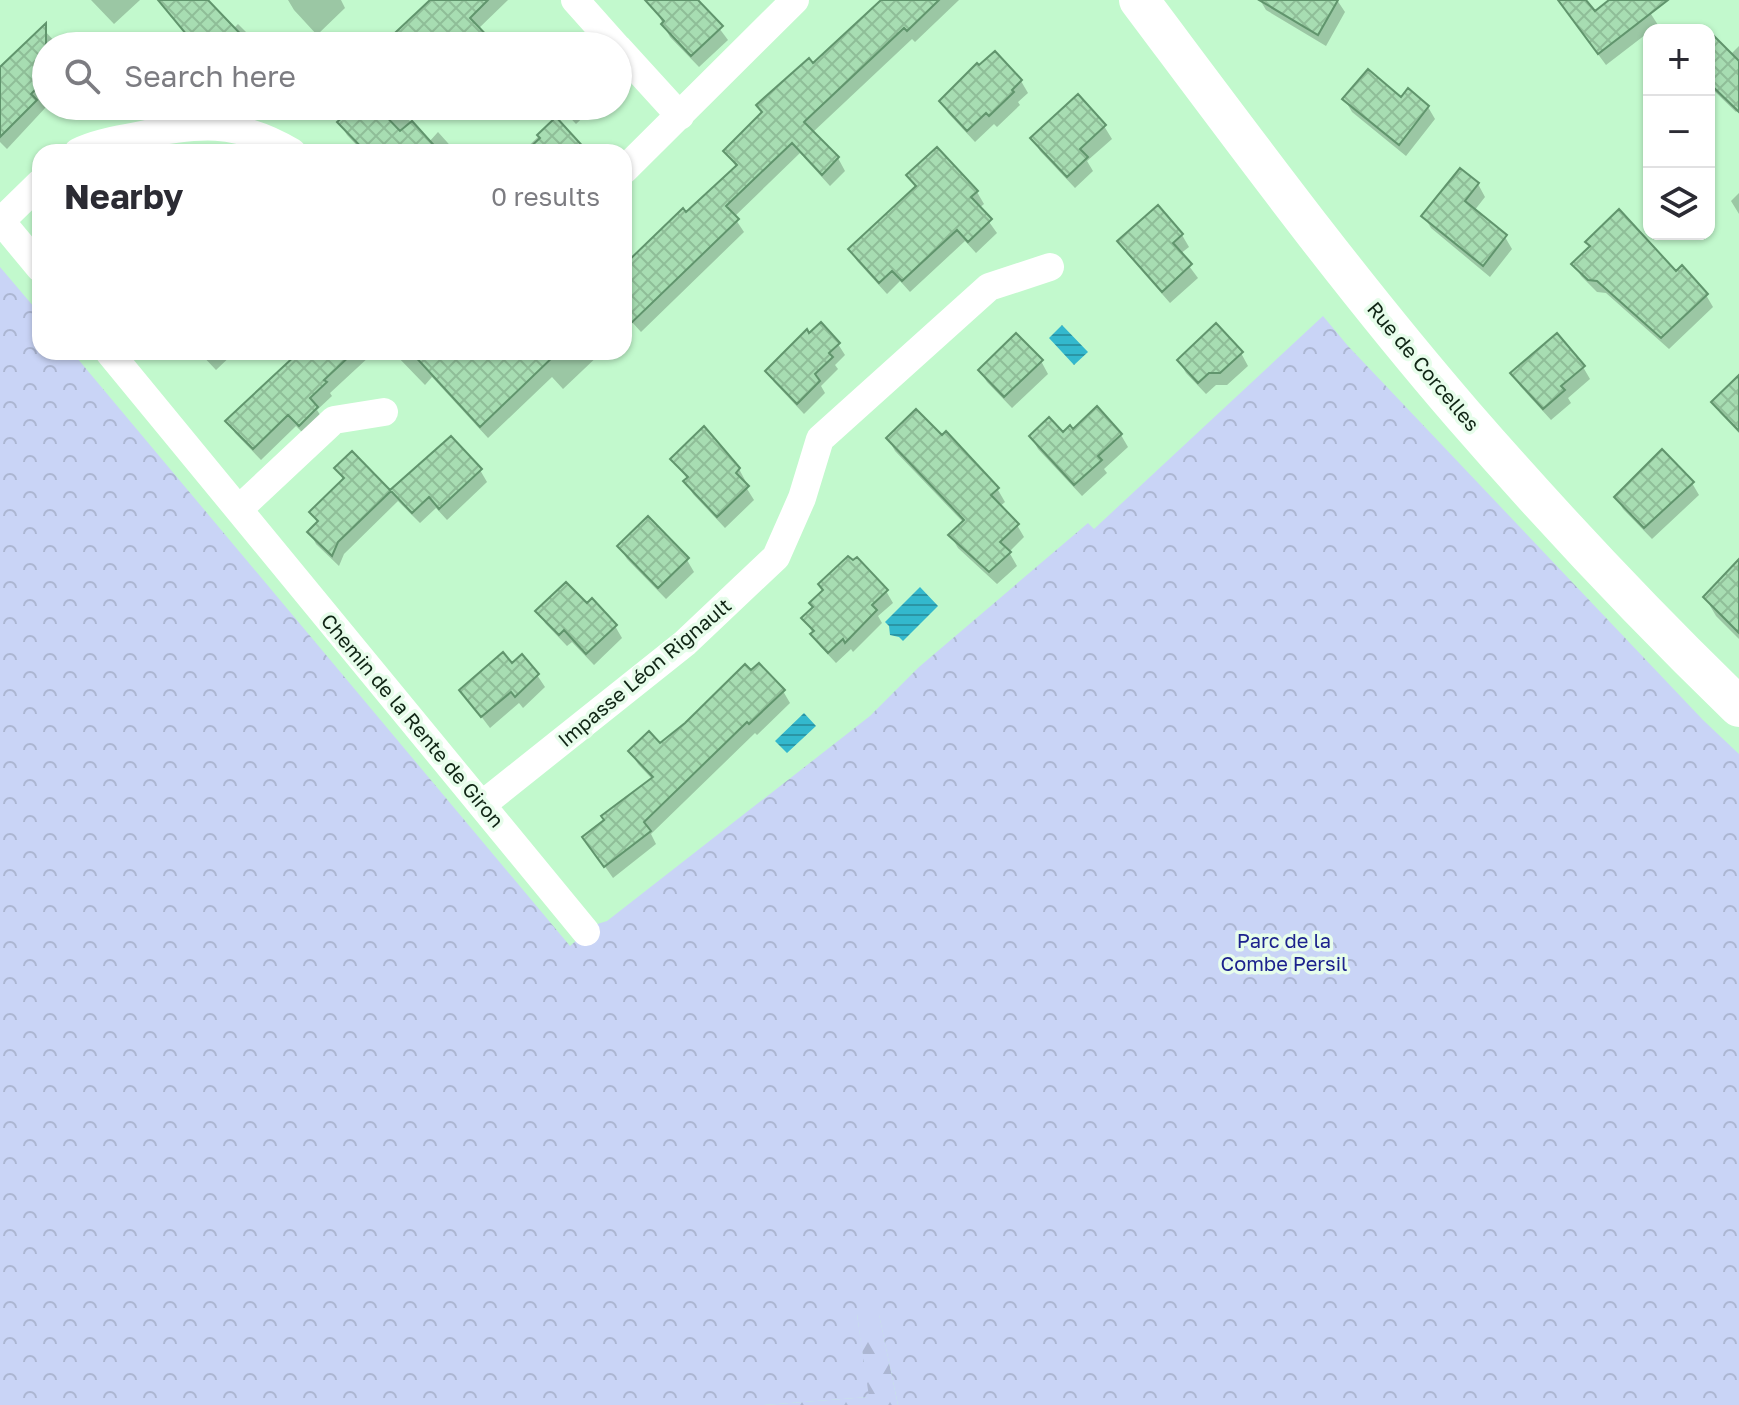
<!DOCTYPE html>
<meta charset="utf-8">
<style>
body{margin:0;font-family:"Golos Text",sans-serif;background:#f7f7f7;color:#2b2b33}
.controls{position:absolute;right:24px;top:24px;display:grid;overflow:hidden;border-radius:16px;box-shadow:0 2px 6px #0004}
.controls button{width:72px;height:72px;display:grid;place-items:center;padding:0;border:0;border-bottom:2px solid #e1e1e2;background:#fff;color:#2b2b33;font:40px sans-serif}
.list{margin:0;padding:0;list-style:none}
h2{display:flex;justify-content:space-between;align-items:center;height:104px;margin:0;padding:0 32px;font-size:34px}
h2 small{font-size:26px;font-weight:400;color:#7c7c81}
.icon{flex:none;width:44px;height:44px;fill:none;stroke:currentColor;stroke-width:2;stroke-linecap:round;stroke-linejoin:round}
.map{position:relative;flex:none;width:1739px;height:1405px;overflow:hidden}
.search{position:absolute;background:#fff;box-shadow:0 2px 6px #0004;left:32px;top:32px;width:600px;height:88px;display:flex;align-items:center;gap:20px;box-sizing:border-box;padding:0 28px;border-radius:44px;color:#7c7c81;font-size:30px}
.panel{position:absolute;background:#fff;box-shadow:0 2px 6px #0004;left:32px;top:144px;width:600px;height:216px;border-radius:24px}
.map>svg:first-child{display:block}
.forest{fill:url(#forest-firs)}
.park{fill:url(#park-crowns)}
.water{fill:url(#water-rules)}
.shadow{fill:#0003}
.building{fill:url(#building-cross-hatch);stroke:#61956d;stroke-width:2}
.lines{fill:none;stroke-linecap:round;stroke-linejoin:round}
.minor{stroke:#fff;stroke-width:28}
.secondary{stroke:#fff;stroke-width:40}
.labels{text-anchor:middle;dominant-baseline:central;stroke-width:7;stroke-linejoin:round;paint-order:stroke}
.street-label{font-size:20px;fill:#102515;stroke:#e7fdeb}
.park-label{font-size:20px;fill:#1c228d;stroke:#e7fdeb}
</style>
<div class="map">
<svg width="1739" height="1405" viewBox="0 0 1739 1405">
<defs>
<pattern id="forest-firs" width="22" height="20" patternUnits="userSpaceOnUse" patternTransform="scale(2)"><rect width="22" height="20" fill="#c9d4f6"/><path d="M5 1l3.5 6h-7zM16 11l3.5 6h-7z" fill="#acb6d2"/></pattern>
<pattern id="park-crowns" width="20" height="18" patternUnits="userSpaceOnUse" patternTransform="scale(2)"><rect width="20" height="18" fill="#c9d4f6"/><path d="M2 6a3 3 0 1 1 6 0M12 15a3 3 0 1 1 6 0" fill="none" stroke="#acb6d2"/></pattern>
<pattern id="water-rules" width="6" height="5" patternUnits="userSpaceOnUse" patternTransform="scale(2)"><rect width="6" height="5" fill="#33b8cd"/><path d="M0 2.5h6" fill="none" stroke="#2a95a5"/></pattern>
<pattern id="building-cross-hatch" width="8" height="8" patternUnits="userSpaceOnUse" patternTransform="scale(2)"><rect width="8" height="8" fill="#a7ddb2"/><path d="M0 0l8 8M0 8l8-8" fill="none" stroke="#8fbe98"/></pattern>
</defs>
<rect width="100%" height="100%" fill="#c2f9cd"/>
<path class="forest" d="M 857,1314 L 879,1314 L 898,1405 L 764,1405 L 868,1397 Z"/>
<path class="park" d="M 0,267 L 40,314 L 40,352 L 72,352 L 570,946 L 594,925 L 607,921 L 870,716 L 919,667 L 1088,523 L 1094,529 L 1323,316 L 1348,346 L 1703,720 L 1739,754 L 1739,1405 L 898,1405 L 879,1315 L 857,1314 L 869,1397 L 764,1405 L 0,1405 Z"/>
<path class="water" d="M 1062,325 L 1088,352 L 1074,365 L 1049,338 Z
M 920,587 L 938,606 L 903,641 L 899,637 L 890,635 L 889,626 L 885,622 Z
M 804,713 L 816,726 L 787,753 L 775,741 Z"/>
<path class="shadow" d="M 91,0 L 140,0 L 114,24 Z
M 173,0 L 205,0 L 233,29 L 238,24 L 260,46 L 195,46 L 166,7 Z
M 288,0 L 341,0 L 345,8 L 317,35 L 294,10 Z
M 433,0 L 508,0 L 478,29 L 482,46 L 379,46 L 390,35 L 392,38 Z
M 666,0 L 698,0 L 728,40 L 699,67 L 670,37 L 663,24 L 656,10 Z
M 880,0 L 959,0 L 915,42 L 912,39 L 812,133 L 838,158 L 845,171 L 830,186 L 800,153 L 734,217 L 744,232 L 641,332 L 632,322 L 624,330 L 624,274 L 737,168 L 725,151 L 881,3 Z
M 1260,0 L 1337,0 L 1345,12 L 1326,46 L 1266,10 Z
M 1558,0 L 1583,0 L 1595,13 L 1612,0 L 1642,0 L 1658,25 L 1606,65 Z
M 43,29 L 59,46 L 46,46 L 47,106 L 7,149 L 0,142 L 0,82 Z
M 538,34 L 549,46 L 526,46 Z
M 1709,36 L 1730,55 L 1739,46 L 1739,109 L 1736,112 L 1709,86 Z
M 1021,81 L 1028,93 L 1018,102 L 1020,105 L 997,127 L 994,124 L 975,142 L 948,113 L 941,101 Z
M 1345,100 L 1428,107 L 1435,119 L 1406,156 L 1352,112 Z
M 358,106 L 396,106 L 429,142 L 438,132 L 456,152 L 363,152 L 347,135 L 340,123 Z
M 559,106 L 595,106 L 576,124 Z
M 556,120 L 585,152 L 522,152 Z
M 1104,126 L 1112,139 L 1087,161 L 1093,171 L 1075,188 L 1040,151 L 1033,139 Z
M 908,176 L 977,192 L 984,204 L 979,208 L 997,233 L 976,253 L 965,241 L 910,292 L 900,281 L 887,294 L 857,261 L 850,249 L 916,188 Z
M 1478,184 L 1485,197 L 1474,211 L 1505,237 L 1512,249 L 1490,277 L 1431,228 L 1424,216 Z
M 1739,193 L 1739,214 L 1731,201 Z
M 1182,235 L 1189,247 L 1180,254 L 1198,278 L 1170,303 L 1127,254 L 1120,241 Z
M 1587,242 L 1676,274 L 1706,295 L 1713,307 L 1669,349 L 1606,293 L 1597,292 L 1581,276 L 1574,264 L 1591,248 Z
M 838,344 L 845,355 L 835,365 L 838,369 L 821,386 L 825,393 L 804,414 L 774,382 L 767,371 Z
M 199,352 L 235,352 L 216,370 Z
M 300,352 L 368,352 L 370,356 L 330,393 L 332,396 L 317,410 L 324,421 L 307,437 L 296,426 L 261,460 L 235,433 L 228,421 Z
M 393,352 L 602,352 L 563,389 L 552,377 L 488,438 L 432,377 L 425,385 Z
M 1241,353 L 1248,366 L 1227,385 L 1216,385 L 1206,394 L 1186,373 L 1179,361 Z
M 1041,361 L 1048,374 L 1012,408 L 987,382 L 980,370 Z
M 1583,367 L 1590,379 L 1568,398 L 1571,403 L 1551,420 L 1520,386 L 1513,374 Z
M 1739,378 L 1739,433 L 1720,413 L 1713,402 Z
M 1073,432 L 1121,435 L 1128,447 L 1104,469 L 1107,473 L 1082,496 L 1038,449 L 1031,436 Z
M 946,434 L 998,490 L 1005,502 L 999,507 L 1017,525 L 1024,537 L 1009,552 L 1017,566 L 997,584 L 958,548 L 951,536 L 964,523 L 895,451 L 888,438 L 942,438 Z
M 450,439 L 480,470 L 487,482 L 447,520 L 436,508 L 420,523 L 398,501 L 344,554 L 339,566 L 316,544 L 310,532 L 318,524 L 311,512 L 344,481 L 336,468 L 352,454 L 390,493 Z
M 673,459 L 739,469 L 746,482 L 744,484 L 754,500 L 725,528 L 693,494 L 686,482 L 688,480 Z
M 1692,483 L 1699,495 L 1652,539 L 1623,509 L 1616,497 Z
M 648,519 L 687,560 L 694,572 L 666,599 L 627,559 L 619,546 Z
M 1739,567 L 1739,639 L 1716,616 L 1705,597 Z
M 825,591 L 886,591 L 893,603 L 878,616 L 882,623 L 853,652 L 851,649 L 836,663 L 820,646 L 804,618 L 814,608 Z
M 588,606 L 615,626 L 622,638 L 594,665 L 572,642 L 567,646 L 545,623 L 538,611 Z
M 512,666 L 537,675 L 545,687 L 523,708 L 519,703 L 490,728 L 461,690 Z
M 783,691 L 790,703 L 757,735 L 755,733 L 651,834 L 656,844 L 613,878 L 584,837 L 652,779 L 638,764 L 630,751 L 660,745 Z"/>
<path class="building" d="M 158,0 L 208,0 L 252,46 L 196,46 Z
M 430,0 L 488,0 L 470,18 L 497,46 L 381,46 Z
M 645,0 L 698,0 L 723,26 L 691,56 L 661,24 L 664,21 Z
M 881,0 L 939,0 L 907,31 L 904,28 L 804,122 L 839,157 L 822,175 L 792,143 L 726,206 L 739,219 L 624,330 L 624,265 L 683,208 L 686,212 L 737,165 L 723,151 L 762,112 L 756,105 L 809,58 L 813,63 Z
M 1259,0 L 1338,0 L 1318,35 Z
M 1558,0 L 1586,0 L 1595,11 L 1609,0 L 1668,0 L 1598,54 Z
M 46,23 L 46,79 L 31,94 L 37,100 L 0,137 L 0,67 Z
M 1709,31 L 1739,61 L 1739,112 L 1709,83 Z
M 995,51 L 1022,80 L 1012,90 L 1014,92 L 989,116 L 986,113 L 967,131 L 939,101 L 977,63 L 979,65 Z
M 1368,69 L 1401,97 L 1408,88 L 1429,106 L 1399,145 L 1342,99 Z
M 1078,94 L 1106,125 L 1080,149 L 1088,157 L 1067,177 L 1030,138 Z
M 355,106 L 376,106 L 400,131 L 412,121 L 440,152 L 366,152 L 337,122 Z
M 556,117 L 588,152 L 525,152 L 540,138 L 537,135 Z
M 937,147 L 978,191 L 971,197 L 992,219 L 968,242 L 957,230 L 902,281 L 892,271 L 879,283 L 848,249 L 916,186 L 906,175 Z
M 1460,168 L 1479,183 L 1465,201 L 1507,235 L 1483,266 L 1421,216 Z
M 1158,205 L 1183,234 L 1173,243 L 1192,264 L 1162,292 L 1117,241 Z
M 1619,209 L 1676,271 L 1682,265 L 1708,294 L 1661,338 L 1597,281 L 1588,280 L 1571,264 L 1590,246 L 1585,242 Z
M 821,322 L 840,343 L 829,353 L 833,357 L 815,374 L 820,381 L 797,404 L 765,371 L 807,329 L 809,333 Z
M 1216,323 L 1243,352 L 1220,373 L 1209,373 L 1198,383 L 1177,360 Z
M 1016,333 L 1043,360 L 1004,397 L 978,370 Z
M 1557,333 L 1585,366 L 1561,386 L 1565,390 L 1543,409 L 1510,373 Z
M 299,352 L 354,352 L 324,380 L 327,382 L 310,398 L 318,407 L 299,426 L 288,415 L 253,449 L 225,421 Z
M 411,352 L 558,352 L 480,427 Z
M 1739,375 L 1739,431 L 1711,402 Z
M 1097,406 L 1122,434 L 1098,456 L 1102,460 L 1074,485 L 1029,436 L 1049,417 L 1063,432 L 1070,425 L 1073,429 Z
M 916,409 L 942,435 L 946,431 L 999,488 L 991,495 L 1019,524 L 1000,542 L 1011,552 L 989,572 L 948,535 L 964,520 L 886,438 Z
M 704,426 L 740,468 L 736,473 L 749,486 L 717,517 L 683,481 L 688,477 L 670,459 Z
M 451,436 L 482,469 L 439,509 L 429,497 L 412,513 L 391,491 L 338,542 L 332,556 L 307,532 L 318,521 L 309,512 L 344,478 L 334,468 L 352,451 L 390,490 Z
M 1662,449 L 1694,482 L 1644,528 L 1614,497 Z
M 648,516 L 689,558 L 658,588 L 617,546 Z
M 848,556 L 853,560 L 857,557 L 888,590 L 872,605 L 877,610 L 845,643 L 843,639 L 828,653 L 810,634 L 814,631 L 801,618 L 813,607 L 809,603 L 823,590 L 818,584 Z
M 1739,559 L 1739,633 L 1703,597 Z
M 566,582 L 587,603 L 592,598 L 617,625 L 586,654 L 564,630 L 559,635 L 535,611 Z
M 503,652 L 512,663 L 522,654 L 539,674 L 515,697 L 511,692 L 481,717 L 459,690 Z
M 759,663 L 785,690 L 749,724 L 747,722 L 644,822 L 651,831 L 604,867 L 582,837 L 604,820 L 601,816 L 653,777 L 628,751 L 649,731 L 660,743 L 685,723 L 745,664 L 751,670 Z"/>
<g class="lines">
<path class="minor" d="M 575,0 L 616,46
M 618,48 L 680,116
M 78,152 C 96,143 117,140 137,136 C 197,123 236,119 292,152
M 624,170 L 795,0
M 0,220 L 40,268
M 1,221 L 40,183
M 109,352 L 586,932
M 239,509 L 334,420 L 384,412
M 483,804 L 685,643 L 776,557 L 802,498 L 820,439 L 989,287 L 1050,267"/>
<path class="secondary" d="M 1139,0 C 1244,140 1349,283 1464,416 C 1551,516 1643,614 1739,707"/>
</g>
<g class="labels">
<g class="street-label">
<text transform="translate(1424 366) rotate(50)">Rue de Corcelles</text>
<text transform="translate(644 672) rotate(-40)">Impasse Léon Rignault</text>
<text transform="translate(413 720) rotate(50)">Chemin de la Rente de Giron</text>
</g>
<g class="park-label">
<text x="1284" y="940">Parc de la<tspan x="1284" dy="23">Combe Persil</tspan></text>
</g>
</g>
</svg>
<div class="controls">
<button>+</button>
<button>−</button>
<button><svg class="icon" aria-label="layers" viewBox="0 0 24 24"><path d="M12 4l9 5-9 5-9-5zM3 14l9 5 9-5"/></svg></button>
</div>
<div class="search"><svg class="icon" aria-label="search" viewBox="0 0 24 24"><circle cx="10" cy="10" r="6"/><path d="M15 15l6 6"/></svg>Search here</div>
<section class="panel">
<h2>Nearby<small>0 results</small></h2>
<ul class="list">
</ul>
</section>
</div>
